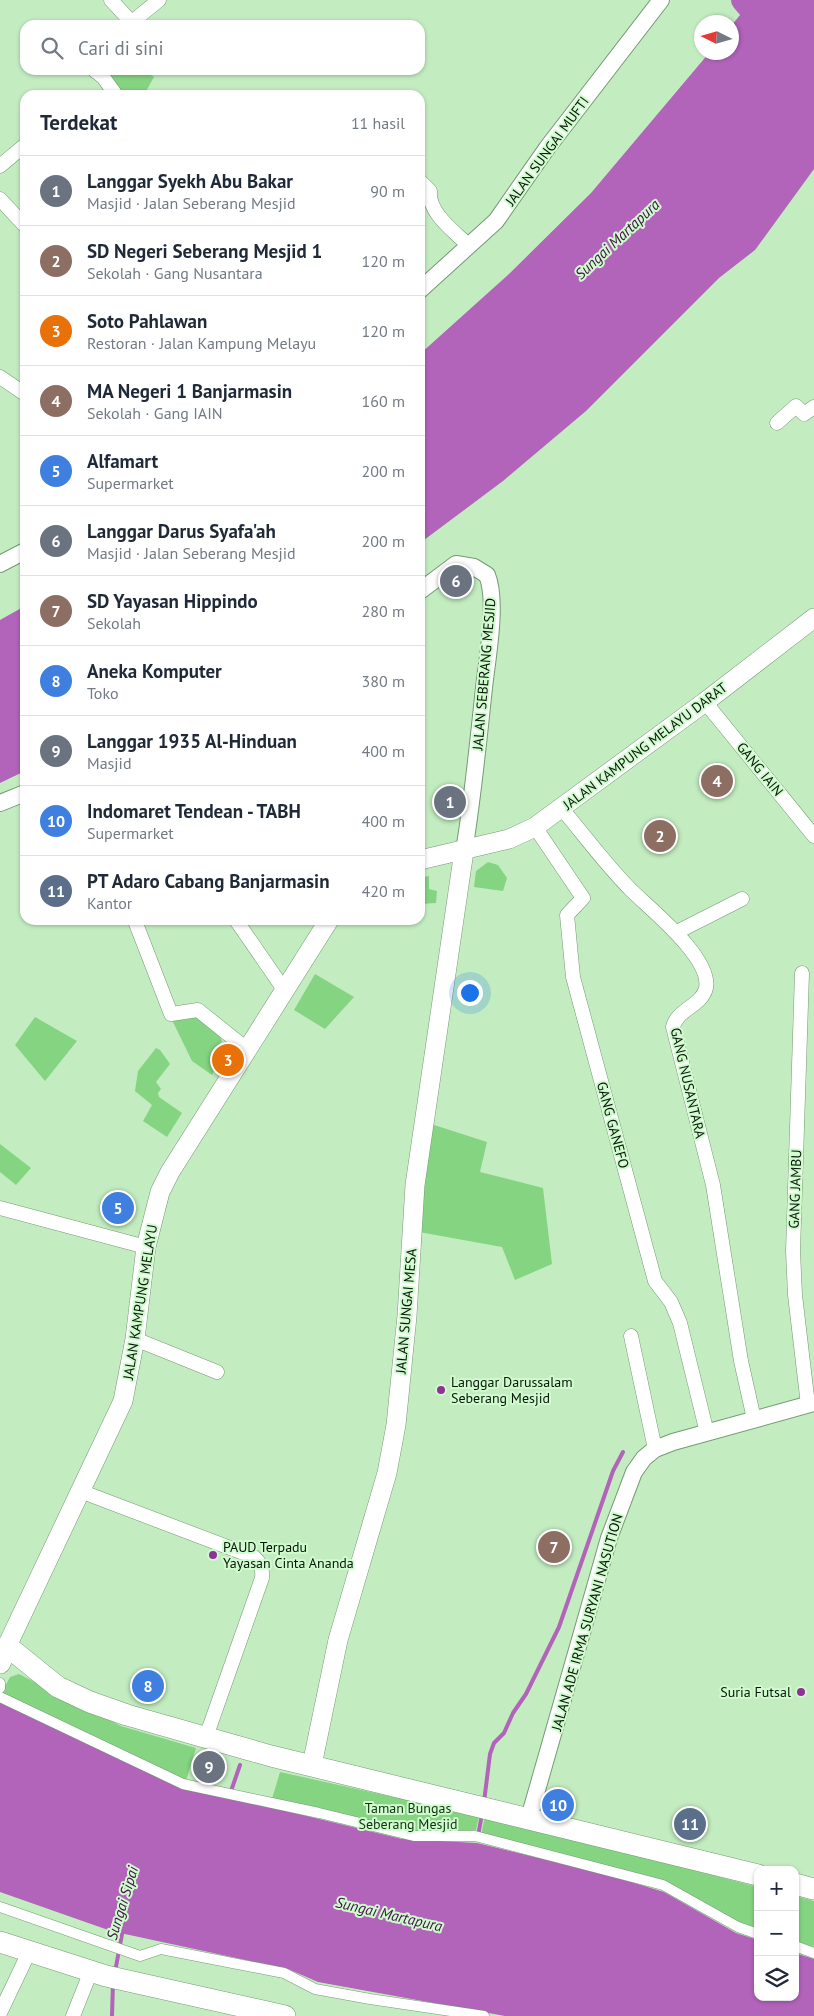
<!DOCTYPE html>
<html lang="id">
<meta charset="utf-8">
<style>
body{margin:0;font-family:"PT Sans",sans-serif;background:#f6f6f7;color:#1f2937}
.controls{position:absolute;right:15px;bottom:15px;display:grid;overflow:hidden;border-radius:10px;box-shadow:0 1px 4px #0004}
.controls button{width:45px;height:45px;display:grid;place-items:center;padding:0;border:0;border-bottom:1px solid #e0e1e3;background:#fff;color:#1f2937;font:25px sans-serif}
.compass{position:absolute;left:694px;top:15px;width:45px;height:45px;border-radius:50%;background:#fff;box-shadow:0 1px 4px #0004;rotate:275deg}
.you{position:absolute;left:469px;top:992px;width:18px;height:18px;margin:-12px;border:4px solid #fff;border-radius:50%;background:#1a73e8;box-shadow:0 0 0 8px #1a73e833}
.badge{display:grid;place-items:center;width:32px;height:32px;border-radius:50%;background:#90319a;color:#fff;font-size:16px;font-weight:700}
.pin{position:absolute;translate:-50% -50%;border:2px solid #fff;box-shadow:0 1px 5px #0006}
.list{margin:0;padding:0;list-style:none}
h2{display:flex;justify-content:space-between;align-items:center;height:65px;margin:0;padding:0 20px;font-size:21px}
h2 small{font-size:16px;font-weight:400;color:#747a83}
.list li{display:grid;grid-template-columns:32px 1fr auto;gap:15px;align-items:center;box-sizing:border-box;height:70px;padding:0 20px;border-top:1px solid #e0e1e3}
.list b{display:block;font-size:19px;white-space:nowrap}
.list p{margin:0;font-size:16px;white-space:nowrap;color:#747a83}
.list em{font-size:16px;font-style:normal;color:#747a83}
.icon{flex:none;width:28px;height:28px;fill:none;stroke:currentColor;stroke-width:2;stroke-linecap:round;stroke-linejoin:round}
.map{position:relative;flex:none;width:814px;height:2016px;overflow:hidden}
.search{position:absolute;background:#fff;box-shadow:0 1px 4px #0004;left:20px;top:20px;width:405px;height:55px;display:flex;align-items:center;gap:12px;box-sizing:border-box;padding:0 18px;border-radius:15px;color:#747a83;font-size:19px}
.panel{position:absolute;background:#fff;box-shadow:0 1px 4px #0004;left:20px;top:90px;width:405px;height:835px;border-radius:15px}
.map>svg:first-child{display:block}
.green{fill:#84d482}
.water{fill:#b263ba}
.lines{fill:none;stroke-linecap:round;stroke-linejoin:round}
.stream{stroke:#b263ba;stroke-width:4}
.river{stroke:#b263ba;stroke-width:24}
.pedestrian-casing{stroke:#739b71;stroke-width:11}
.minor-casing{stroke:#739b71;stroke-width:15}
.tertiary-casing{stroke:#739b71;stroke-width:18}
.secondary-casing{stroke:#739b71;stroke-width:20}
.primary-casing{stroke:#739b71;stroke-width:22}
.pedestrian{stroke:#fff;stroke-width:10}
.minor{stroke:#fff;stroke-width:14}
.tertiary{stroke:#fff;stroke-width:16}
.secondary{stroke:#fff;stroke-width:19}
.primary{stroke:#fff;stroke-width:21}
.poi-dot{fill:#90319a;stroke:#d0fbce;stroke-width:2}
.labels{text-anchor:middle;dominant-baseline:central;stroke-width:4;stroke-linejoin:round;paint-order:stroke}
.street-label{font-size:14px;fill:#061506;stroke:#d0fbce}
.poi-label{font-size:14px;fill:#061506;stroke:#d0fbce;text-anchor:start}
.park-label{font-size:14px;fill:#0f3310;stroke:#d0fbce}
.water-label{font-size:15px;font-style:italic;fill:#410e47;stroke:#d0fbce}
</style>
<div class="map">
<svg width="814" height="2016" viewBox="0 0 814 2016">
<rect width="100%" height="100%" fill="#c3edc1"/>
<path class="green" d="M 113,70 L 143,70 L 154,77 L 144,95 L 123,95 L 110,74 Z
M 488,862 L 498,865 L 507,878 L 503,891 L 474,887 L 476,871 Z
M 429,876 L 429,889 L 437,891 L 436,903 L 420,904 L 420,878 Z
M 315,974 L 354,997 L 325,1029 L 294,1010 Z
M 196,1014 L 215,1024 L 222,1041 L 212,1055 L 217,1063 L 212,1075 L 192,1061 L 171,1018 Z
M 35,1017 L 77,1041 L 45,1081 L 15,1045 Z
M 156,1048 L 160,1050 L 170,1064 L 156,1082 L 161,1089 L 158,1093 L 159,1097 L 182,1113 L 167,1137 L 143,1121 L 152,1105 L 135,1091 L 138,1071 Z
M 431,1124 L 487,1142 L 480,1172 L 543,1188 L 552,1264 L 515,1280 L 502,1247 L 419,1232 Z
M 0,1144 L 31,1168 L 16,1185 L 0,1172 Z
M 19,1674 L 121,1726 L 196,1748 L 186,1781 L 1,1694 L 10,1677 Z
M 280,1772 L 479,1816 L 476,1830 L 412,1832 L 272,1799 Z
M 485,1816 L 758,1887 L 758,1928 L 739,1922 L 663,1880 L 481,1835 Z
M 795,1896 L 814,1901 L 814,1947 L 795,1941 Z"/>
<path class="water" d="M 752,0 L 814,0 L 814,169 L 755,250 L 719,278 L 586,411 L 503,481 L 420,543 L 420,354 L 509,274 L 591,193 L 709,53 L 732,52 L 732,25 Z
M 25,606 L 25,771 L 0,783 L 0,620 Z
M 0,1700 L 182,1786 L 402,1839 L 477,1843 L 608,1875 L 664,1892 L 736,1933 L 758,1940 L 758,1997 L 795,1997 L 795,1953 L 814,1959 L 814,2016 L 505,2016 L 318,1982 L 288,1969 L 111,1931 L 0,1892 Z"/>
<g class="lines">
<path class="stream" d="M 230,1794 L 240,1765
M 484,1802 L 490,1754 L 494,1743 L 504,1733 L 513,1713 L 526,1694 L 559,1627 L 613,1471 L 623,1452
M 478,1836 L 482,1814
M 115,1972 L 123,1929
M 112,2016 L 113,1983"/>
<path class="river" d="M 743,0 L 768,29"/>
<g class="pedestrian-casing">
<path id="pedestrian" d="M 0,1683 L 0,1688
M 0,1697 L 183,1784 L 319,1813 L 414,1836 L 475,1836 L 663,1885 L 738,1927 L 758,1934
M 0,1907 L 140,1956 L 161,1949 L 284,1973 L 315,1989 L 370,1999 L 484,2016
M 795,1946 L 814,1953"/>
</g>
<g class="minor-casing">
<path id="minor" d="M 111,0 L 134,25
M 132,22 L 159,0
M 94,70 L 103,77 L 116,95
M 0,166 L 25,145
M 420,181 L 430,191 C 428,213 454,231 468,245
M 0,199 L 25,226
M 0,377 L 25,394
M 777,423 L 796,406 L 804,414 L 814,407
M 705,702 L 814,836
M 562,809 C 585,836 606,865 631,890 C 650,909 712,958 706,988 C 702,1006 677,1009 673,1027 L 713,1185 L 741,1361 L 754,1419
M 535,827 L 583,898 L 567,915 L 573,977 L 655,1281 L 671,1302 L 680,1323 L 707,1433
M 236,920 L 285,991
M 135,921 L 171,1014 L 198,1010 L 248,1050
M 677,932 L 742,899
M 802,973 L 793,1251 L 795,1295 L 808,1405
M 0,1208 L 146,1247
M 631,1336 L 655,1449
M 135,1339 L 217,1372
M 80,1491 L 254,1557 C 261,1563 263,1569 262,1578 L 206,1737
M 0,2013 L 29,1952
M 73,2016 L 91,1971"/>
</g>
<g class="tertiary-casing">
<path id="tertiary" d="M 420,290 L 496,221 L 547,148 L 661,0
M 0,564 L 25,551
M 420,591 L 456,564 L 474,567 L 487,575 C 498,602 487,659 484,688 C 478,743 473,797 464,851
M 0,803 L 25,793
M 529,1818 L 609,1538 L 634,1472 L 644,1458 L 655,1449 L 673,1442 L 814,1403"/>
</g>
<g class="secondary-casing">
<path id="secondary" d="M 420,860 L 509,839 L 535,827 L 705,702 L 814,618
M 7,1646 L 123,1401 L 135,1339 L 146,1247 L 160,1192 L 170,1172 L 329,920
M 312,1765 L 338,1640 L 387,1473 L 396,1425 L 407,1316 L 415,1185 L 464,851"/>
</g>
<g class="primary-casing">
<path id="primary" d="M 0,1663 L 7,1646 L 58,1687 L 90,1702 L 127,1715 L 271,1756 L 758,1875
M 795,1884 L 814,1889
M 0,1942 L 106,1976 L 285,2016"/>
</g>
<use href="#pedestrian" class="pedestrian"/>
<use href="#minor" class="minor"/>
<use href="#tertiary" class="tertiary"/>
<use href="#secondary" class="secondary"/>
<use href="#primary" class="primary"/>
</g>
<g class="poi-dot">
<circle cx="441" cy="1390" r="5"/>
<circle cx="213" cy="1555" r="5"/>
<circle cx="801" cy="1692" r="5"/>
</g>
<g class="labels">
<g class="street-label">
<text transform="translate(547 151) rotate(-54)">JALAN SUNGAI MUFTI</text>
<text transform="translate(484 674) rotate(-85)">JALAN SEBERANG MESJID</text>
<text transform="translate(645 746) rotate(-37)">JALAN KAMPUNG MELAYU DARAT</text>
<text transform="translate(760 769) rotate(51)">GANG IAIN</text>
<text transform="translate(688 1083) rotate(77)">GANG NUSANTARA</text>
<text transform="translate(613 1125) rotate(75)">GANG GANEFO</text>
<text transform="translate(795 1189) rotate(-88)">GANG JAMBU</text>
<text transform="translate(140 1302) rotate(-81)">JALAN KAMPUNG MELAYU</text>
<text transform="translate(406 1311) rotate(-85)">JALAN SUNGAI MESA</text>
<text transform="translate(587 1622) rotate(-74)">JALAN ADE IRMA SURYANI NASUTION</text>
</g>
<g class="poi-label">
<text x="451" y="1382">Langgar Darussalam<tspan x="451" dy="16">Seberang Mesjid</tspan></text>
<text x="223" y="1547">PAUD Terpadu<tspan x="223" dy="16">Yayasan Cinta Ananda</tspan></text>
<text x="791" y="1692" text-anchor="end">Suria Futsal</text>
</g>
<g class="park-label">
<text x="408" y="1808">Taman Bungas<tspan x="408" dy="16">Seberang Mesjid</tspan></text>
</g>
<g class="water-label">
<text transform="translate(617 239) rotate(-43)">Sungai Martapura</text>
<text transform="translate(122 1903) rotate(-73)">Sungai Sipai</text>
<text transform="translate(389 1914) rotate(13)">Sungai Martapura</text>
</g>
</g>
</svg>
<div class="controls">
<button>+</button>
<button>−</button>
<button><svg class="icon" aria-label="layers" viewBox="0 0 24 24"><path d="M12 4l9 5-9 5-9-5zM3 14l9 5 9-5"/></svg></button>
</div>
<svg class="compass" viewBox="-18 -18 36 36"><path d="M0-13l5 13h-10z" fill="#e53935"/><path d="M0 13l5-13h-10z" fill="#747a83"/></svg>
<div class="you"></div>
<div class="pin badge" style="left:450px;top:802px;background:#6b7280">1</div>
<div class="pin badge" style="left:660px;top:836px;background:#8d6e63">2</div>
<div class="pin badge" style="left:228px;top:1060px;background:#e8710a">3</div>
<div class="pin badge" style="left:717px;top:781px;background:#8d6e63">4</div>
<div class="pin badge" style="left:118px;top:1208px;background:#3f7fe0">5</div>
<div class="pin badge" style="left:456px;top:581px;background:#6b7280">6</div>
<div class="pin badge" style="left:554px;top:1547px;background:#8d6e63">7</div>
<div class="pin badge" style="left:148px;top:1686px;background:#3f7fe0">8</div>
<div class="pin badge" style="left:209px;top:1767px;background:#6b7280">9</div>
<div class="pin badge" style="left:558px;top:1805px;background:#3f7fe0">10</div>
<div class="pin badge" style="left:690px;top:1824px;background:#5c6f8a">11</div>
<div class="search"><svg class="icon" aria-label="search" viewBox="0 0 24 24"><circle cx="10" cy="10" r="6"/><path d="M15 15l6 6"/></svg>Cari di sini</div>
<section class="panel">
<h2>Terdekat<small>11 hasil</small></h2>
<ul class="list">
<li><span class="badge" style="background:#6b7280">1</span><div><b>Langgar Syekh Abu Bakar</b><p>Masjid · Jalan Seberang Mesjid</p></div><em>90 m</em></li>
<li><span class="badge" style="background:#8d6e63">2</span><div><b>SD Negeri Seberang Mesjid 1</b><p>Sekolah · Gang Nusantara</p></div><em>120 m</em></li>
<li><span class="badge" style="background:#e8710a">3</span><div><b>Soto Pahlawan</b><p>Restoran · Jalan Kampung Melayu</p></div><em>120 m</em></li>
<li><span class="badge" style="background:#8d6e63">4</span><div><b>MA Negeri 1 Banjarmasin</b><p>Sekolah · Gang IAIN</p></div><em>160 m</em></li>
<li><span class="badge" style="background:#3f7fe0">5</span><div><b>Alfamart</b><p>Supermarket</p></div><em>200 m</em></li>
<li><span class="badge" style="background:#6b7280">6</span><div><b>Langgar Darus Syafa'ah</b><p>Masjid · Jalan Seberang Mesjid</p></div><em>200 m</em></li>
<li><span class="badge" style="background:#8d6e63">7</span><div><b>SD Yayasan Hippindo</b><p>Sekolah</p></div><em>280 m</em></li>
<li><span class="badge" style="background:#3f7fe0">8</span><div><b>Aneka Komputer</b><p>Toko</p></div><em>380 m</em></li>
<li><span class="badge" style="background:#6b7280">9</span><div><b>Langgar 1935 Al-Hinduan</b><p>Masjid</p></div><em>400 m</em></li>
<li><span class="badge" style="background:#3f7fe0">10</span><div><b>Indomaret Tendean - TABH</b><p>Supermarket</p></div><em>400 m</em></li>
<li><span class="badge" style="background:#5c6f8a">11</span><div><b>PT Adaro Cabang Banjarmasin</b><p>Kantor</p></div><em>420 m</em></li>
</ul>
</section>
</div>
